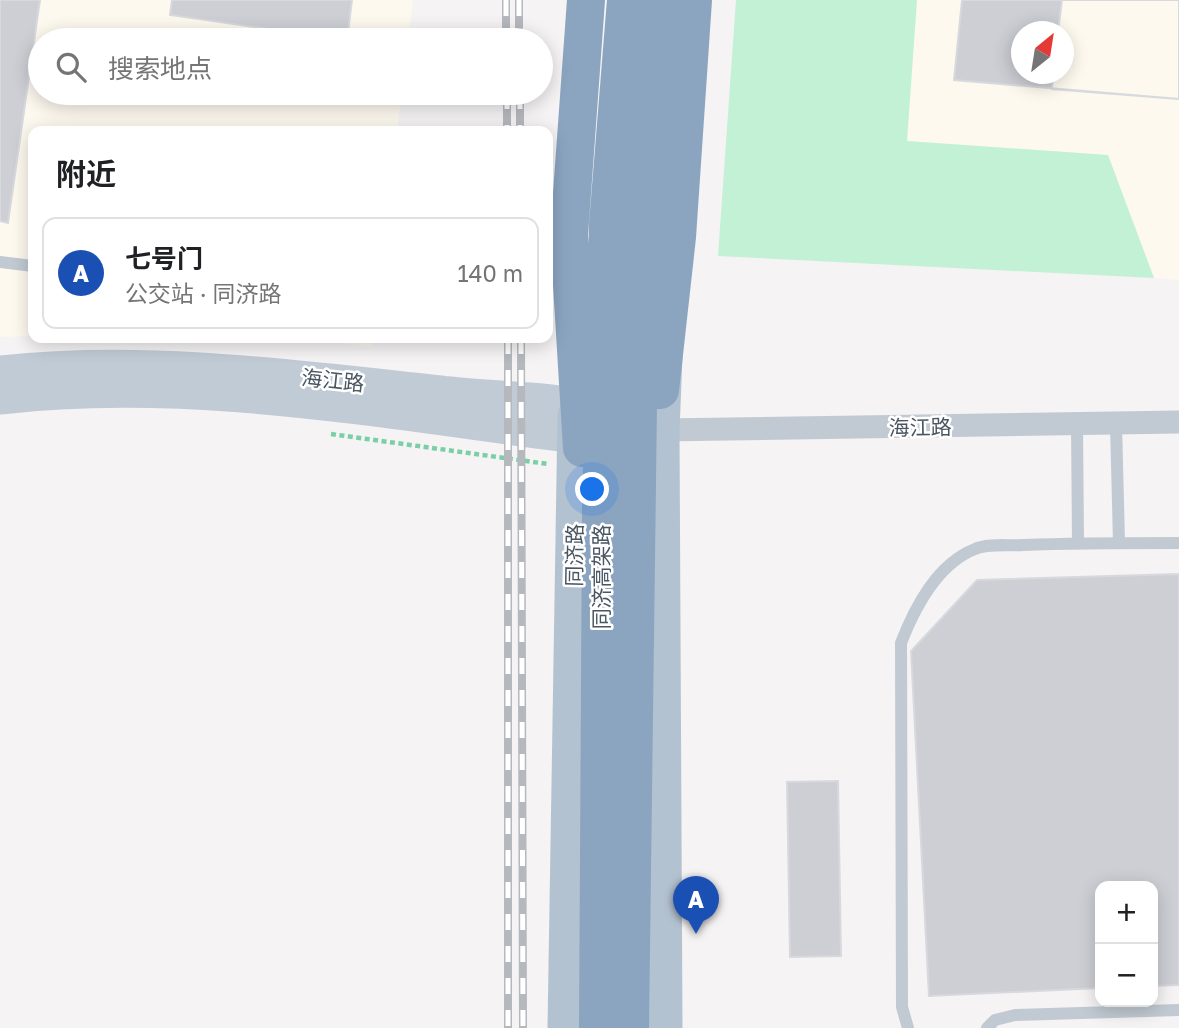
<!DOCTYPE html>
<html lang="zh">
<meta charset="utf-8">
<style>
body{margin:0;font-family:"Golos Text","Noto Sans SC",sans-serif;background:#f2f2f2;color:#202124}
.controls{position:absolute;right:21px;bottom:21px;display:grid;overflow:hidden;border-radius:14px;box-shadow:0 4px 18px #0003}
.controls button{width:63px;height:63px;display:grid;place-items:center;padding:0;border:0;border-bottom:2px solid #e0e0e0;background:#fff;color:#202124;font:35px sans-serif}
.compass{position:absolute;left:1011px;top:21px;width:63px;height:63px;border-radius:50%;background:#fff;box-shadow:0 4px 18px #0003;rotate:30deg}
.you{position:absolute;left:593px;top:490px;width:24px;height:24px;margin:-18px;border:5px solid #fff;border-radius:50%;background:#1a73e8;box-shadow:0 0 0 10px #1a73e833}
.badge{display:grid;place-items:center;width:46px;height:46px;border-radius:50%;background:#0f766e;color:#fff;font-size:23px;font-weight:700}
.pin{position:absolute;translate:-50% -58px;filter:drop-shadow(0 2px 4px #0008)}
.pin::after{content:'';position:absolute;top:37px;width:24px;height:21px;background:inherit;clip-path:polygon(0 0,100% 0,50% 100%)}
.list{margin:0;padding:0;list-style:none}
h2{display:flex;justify-content:space-between;align-items:center;height:91px;margin:0;padding:0 28px;font-size:30px}
h2 small{font-size:23px;font-weight:400;color:#757577}
.list li{display:grid;grid-template-columns:46px 1fr auto;gap:21px;align-items:center;box-sizing:border-box;height:112px;margin:0 14px 14px;padding:0 14px;border:2px solid #e0e0e0;border-radius:14px}
.list b{display:block;font-size:26px;white-space:nowrap}
.list p{margin:0;font-size:23px;white-space:nowrap;color:#757577}
.list em{font-size:23px;font-style:normal;color:#757577}
.icon{flex:none;width:38px;height:38px;fill:none;stroke:currentColor;stroke-width:2;stroke-linecap:round;stroke-linejoin:round}
.map{position:relative;flex:none;width:1179px;height:1028px;overflow:hidden}
.search{position:absolute;background:#fff;box-shadow:0 4px 18px #0003;left:28px;top:28px;width:525px;height:77px;display:flex;align-items:center;gap:18px;box-sizing:border-box;padding:0 24px;border-radius:38px;color:#757577;font-size:26px}
.panel{position:absolute;background:#fff;box-shadow:0 4px 18px #0003;left:28px;top:126px;width:525px;height:217px;border-radius:14px}
.map>svg:first-child{display:block}
.commercial{fill:#fdf9ef;fill-rule:evenodd}
.green{fill:#c3f1d5}
.building{fill:#cdcfd5;stroke:#d7d9de;stroke-width:2;fill-rule:evenodd}
.lines{fill:none;stroke-linecap:round;stroke-linejoin:round}
.path{stroke:#7ad0a6;stroke-width:4.5;stroke-dasharray:5 3.5;stroke-linecap:butt}
.lane{stroke:#c1cad2;stroke-width:12}
.street{stroke:#c1cad2;stroke-width:23}
.secondary{stroke:#c1cbd6;stroke-width:33}
.primary{stroke:#b3c2d1;stroke-width:37}
.highway{stroke:#8ba5c1;stroke-width:38}
.rail-casing{stroke:#b5b8bd;stroke-width:8}
.rail{stroke:#fff;stroke-width:5;stroke-dasharray:16;stroke-linecap:butt}
.labels{text-anchor:middle;dominant-baseline:central;stroke-width:5;stroke-linejoin:round;paint-order:stroke}
.street-label{font-size:21px;fill:#4a5661;stroke:#fff}
</style>
<div class="map">
<svg width="1179" height="1028" viewBox="0 0 1179 1028">
<rect width="100%" height="100%" fill="#f5f3f3"/>
<path class="commercial" d="M 0,0 L 413,0 L 408,40 L 40,40 L 40,93 L 402,93 L 397,131 L 33,131 L 33,336 L 0,337 Z
M 917,0 L 1179,0 L 1179,280 L 1154,278 L 1108,155 L 907,141 ZM 1021,32 L 1064,32 L 1064,74 L 1021,74 Z
M 296,338 L 373,338 L 372,347 Z"/>
<path class="green" d="M 736,0 L 917,0 L 907,141 L 1108,155 L 1154,278 L 718,256 Z"/>
<path class="building" d="M 0,0 L 40,0 L 8,223 L 0,221 Z
M 172,0 L 352,0 L 347,40 L 170,15 Z
M 962,0 L 1179,0 L 1179,99 L 954,80 ZM 1021,32 L 1064,32 L 1064,74 L 1021,74 Z
M 1062,0 L 1179,0 L 1179,99 L 1052,89 L 1053,74 L 1064,74 L 1064,32 L 1058,32 Z
M 1179,574 L 1179,985 L 1153,986 L 1153,886 L 1100,886 L 1100,988 L 929,996 L 911,651 L 977,580 Z
M 838,781 L 841,956 L 790,957 L 787,782 Z"/>
<g class="lines">
<path class="path" d="M 331,434 L 548,464"/>
<path class="lane" d="M 0,262 L 33,266
M 1116,424 L 1119,543
M 1077,425 L 1078,543
M 908,1028 L 902,1007 L 901,643 C 915,607 937,564 975,549 C 988,543 1009,546 1023,545 C 1075,543 1127,543 1179,543
M 987,1028 L 995,1020 L 1015,1015 L 1179,1010"/>
<path class="street" d="M 661,430 L 1179,422"/>
<path class="secondary" d="M 0,372 C 150,356 301,377 450,393 C 500,399 554,396 602,411
M 0,398 C 192,376 386,413 576,437 L 604,435"/>
<path class="primary" d="M 664,357 L 661,430 L 664,1028
M 566,1028 L 576,416"/>
<path class="highway" d="M 660,390 L 677,237 L 693,0
M 582,448 L 569,235 L 586,0
M 598,1028 L 601,509 L 608,224 L 626,0
M 630,1028 L 639,327 L 660,0"/>
<g class="rail-casing">
<path id="rail" d="M 506,0 L 506,40
M 519,0 L 519,40
M 507,93 L 507,131
M 520,93 L 520,131
M 508,338 L 508,1028
M 521,338 L 523,1028"/>
</g>
<use href="#rail" class="rail"/>
</g>
<g class="labels">
<g class="street-label">
<text transform="translate(333 380) rotate(6)">海江路</text>
<text transform="translate(920 427) rotate(-1)">海江路</text>
<text transform="translate(574 555) rotate(-89)">同济路</text>
<text transform="translate(601 577) rotate(-90)">同济高架路</text>
</g>
</g>
</svg>
<div class="controls">
<button>+</button>
<button>−</button>
</div>
<svg class="compass" viewBox="-18 -18 36 36"><path d="M0-13l5 13h-10z" fill="#e53935"/><path d="M0 13l5-13h-10z" fill="#757577"/></svg>
<div class="you"></div>
<div class="pin badge" style="left:696px;top:934px;background:#1a4fb4">A</div>
<div class="search"><svg class="icon" aria-label="search" viewBox="0 0 24 24"><circle cx="10" cy="10" r="6"/><path d="M15 15l6 6"/></svg>搜索地点</div>
<section class="panel">
<h2>附近<small></small></h2>
<ul class="list">
<li><span class="badge" style="background:#1a4fb4">A</span><div><b>七号门</b><p>公交站 · 同济路</p></div><em>140 m</em></li>
</ul>
</section>
</div>
